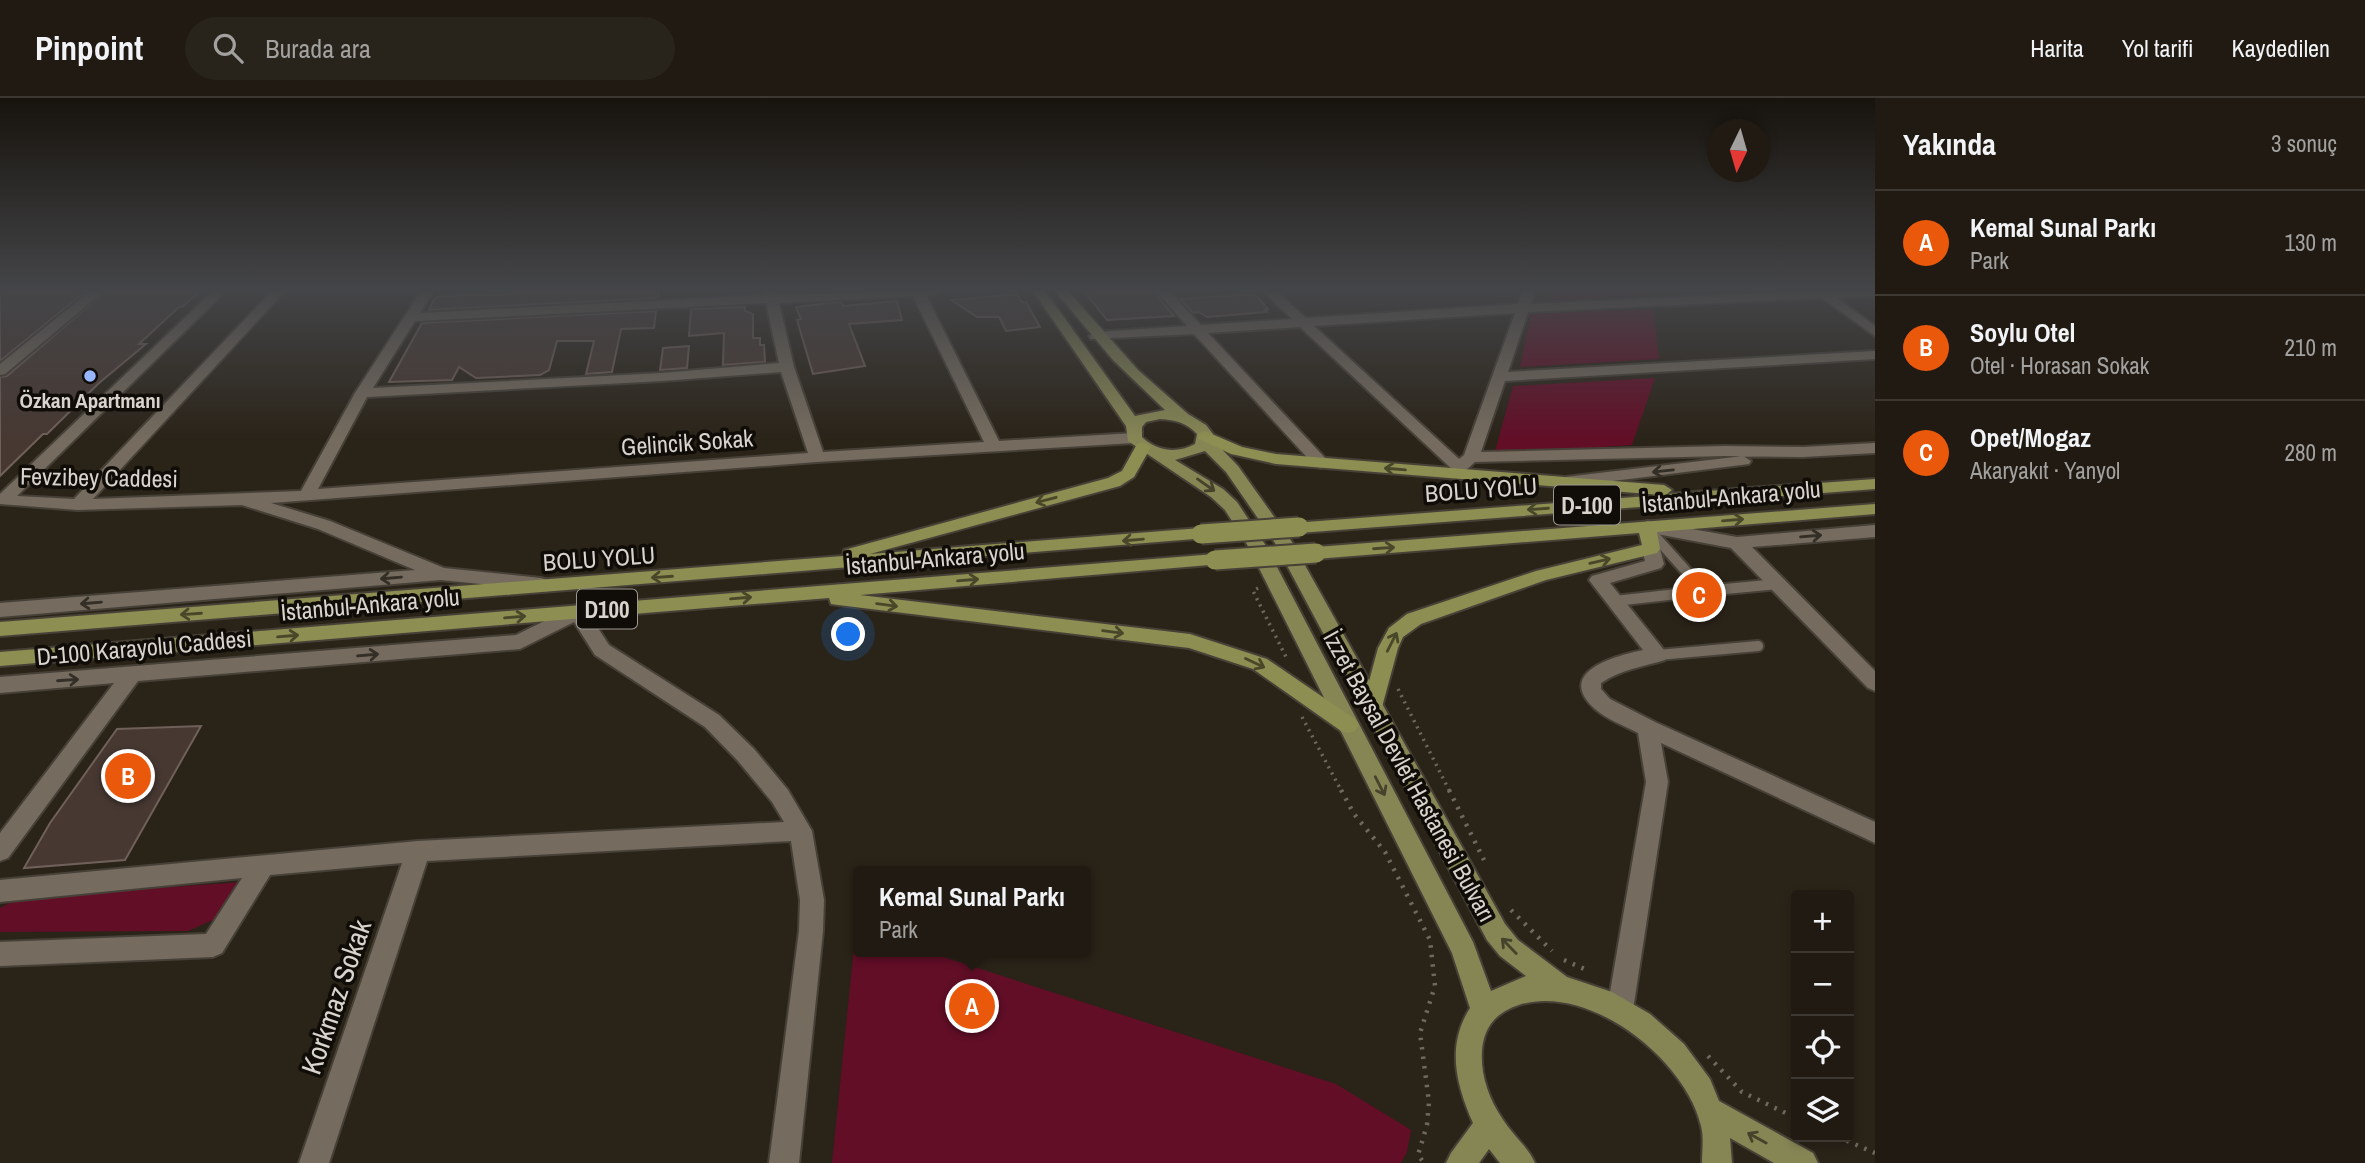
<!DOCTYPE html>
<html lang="tr">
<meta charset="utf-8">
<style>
body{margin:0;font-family:"Archivo Narrow",sans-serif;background:#28231b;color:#f1f3f6}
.controls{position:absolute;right:21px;bottom:21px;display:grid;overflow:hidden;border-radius:7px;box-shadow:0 4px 10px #0003}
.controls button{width:63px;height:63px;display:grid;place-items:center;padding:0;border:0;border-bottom:2px solid #3d3832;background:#201a12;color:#f1f3f6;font:35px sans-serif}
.compass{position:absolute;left:1707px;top:21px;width:63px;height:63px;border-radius:50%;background:#201a12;box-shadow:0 4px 10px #0003;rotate:185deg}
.you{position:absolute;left:849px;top:537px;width:24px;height:24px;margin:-18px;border:5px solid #fff;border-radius:50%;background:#1a73e8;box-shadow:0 0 0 10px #1a73e833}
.badge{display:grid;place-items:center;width:46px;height:46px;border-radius:50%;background:#ea580c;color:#fff;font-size:23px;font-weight:700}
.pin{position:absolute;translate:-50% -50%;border:4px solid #fff;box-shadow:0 2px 7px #0006}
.popup{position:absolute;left:853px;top:768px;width:238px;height:91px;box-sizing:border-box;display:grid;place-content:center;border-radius:7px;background:#201a12;filter:drop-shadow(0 2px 5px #0005);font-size:23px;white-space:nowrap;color:#a2a19f}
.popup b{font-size:26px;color:#f1f3f6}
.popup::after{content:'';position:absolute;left:50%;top:100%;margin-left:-14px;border:14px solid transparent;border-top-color:#201a12}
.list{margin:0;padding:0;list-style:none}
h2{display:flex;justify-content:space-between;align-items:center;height:91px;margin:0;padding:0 28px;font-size:30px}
h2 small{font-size:23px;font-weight:400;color:#a2a19f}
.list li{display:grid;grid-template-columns:46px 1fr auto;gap:21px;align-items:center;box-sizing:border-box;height:105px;padding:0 28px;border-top:2px solid #3d3832}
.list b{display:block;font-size:26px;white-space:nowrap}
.list p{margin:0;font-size:23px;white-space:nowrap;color:#a2a19f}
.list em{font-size:23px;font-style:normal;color:#a2a19f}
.icon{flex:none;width:38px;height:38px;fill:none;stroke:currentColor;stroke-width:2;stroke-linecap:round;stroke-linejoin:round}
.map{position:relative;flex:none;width:1875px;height:1065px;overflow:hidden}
header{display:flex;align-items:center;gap:42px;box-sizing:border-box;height:98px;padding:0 35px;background:#201a12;border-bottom:2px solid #3d3832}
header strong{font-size:33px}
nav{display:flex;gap:38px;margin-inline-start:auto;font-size:24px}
.search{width:490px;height:63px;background:#28231b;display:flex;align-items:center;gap:18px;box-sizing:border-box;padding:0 24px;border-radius:38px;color:#a2a19f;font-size:26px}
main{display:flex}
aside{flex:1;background:#201a12}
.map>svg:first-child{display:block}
.green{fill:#620e27}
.building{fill:#473832;stroke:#70605a;stroke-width:2}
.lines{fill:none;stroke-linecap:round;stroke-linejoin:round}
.service-casing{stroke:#464037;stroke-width:14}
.minor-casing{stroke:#464037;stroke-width:4}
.primary-casing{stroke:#464037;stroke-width:4}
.trunk-casing{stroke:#464037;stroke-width:4}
.path-far1{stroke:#6e685f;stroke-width:3.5;stroke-dasharray:2 5;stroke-linecap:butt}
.path{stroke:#6e685f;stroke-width:4.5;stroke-dasharray:2.5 7;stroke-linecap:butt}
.service{stroke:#756c5f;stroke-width:10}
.minor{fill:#756c5f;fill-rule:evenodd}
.primary{fill:#868655;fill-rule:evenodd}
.trunk{fill:#8c8e52;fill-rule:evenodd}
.trunk-bridge-casing{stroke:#464037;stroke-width:23;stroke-linecap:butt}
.trunk-bridge{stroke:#8c8e52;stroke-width:19}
.oneway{stroke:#484729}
.oneway2{stroke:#332e26}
.oneway3{stroke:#45432b}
.poi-dot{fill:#98b6fd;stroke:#100d08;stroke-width:2.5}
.labels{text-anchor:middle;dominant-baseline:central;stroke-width:7;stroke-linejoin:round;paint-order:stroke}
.far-poi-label{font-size:21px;font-weight:bold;fill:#d8d3cc;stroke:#100d08}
.shield{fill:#100d08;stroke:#9c9891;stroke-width:2}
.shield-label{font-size:23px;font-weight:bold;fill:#d8d3cc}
.street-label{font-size:24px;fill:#d8d3cc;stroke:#100d08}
.near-street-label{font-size:28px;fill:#d8d3cc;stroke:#100d08}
</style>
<header>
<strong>Pinpoint</strong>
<div class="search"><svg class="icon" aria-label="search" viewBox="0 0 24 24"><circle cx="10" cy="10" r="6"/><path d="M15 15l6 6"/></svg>Burada ara</div>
<nav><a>Harita</a><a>Yol tarifi</a><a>Kaydedilen</a></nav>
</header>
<main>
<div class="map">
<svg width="1875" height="1065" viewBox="0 0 1875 1065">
<rect width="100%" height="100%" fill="#2a2318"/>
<path class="green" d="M 1554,193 L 1647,193 L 1648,197 L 1551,203 Z
M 1653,211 L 1659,261 L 1520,269 L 1531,216 Z
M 1655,280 L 1632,347 L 1502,356 L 1495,353 L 1513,288 Z
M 242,784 L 220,819 L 188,833 L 0,834 L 0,810 L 19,800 Z
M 856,830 L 858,831 L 858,854 L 928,854 L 1336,986 L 1411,1032 L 1407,1054 L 1401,1065 L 832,1065 Z"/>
<path class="building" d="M 0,193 L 86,193 L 0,263 Z
M 106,193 L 201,193 L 182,209 L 179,209 L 139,246 L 146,246 L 99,285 L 47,336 L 43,336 L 0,378 L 0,279 L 7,278 Z
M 514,193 L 659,193 L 658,200 L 429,212 L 434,201 L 439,198 L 513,196 Z
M 1084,193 L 1153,193 L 1174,218 L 1107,222 Z
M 1017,196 L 1022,204 L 1026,204 L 1040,229 L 1006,233 L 999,219 L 977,219 L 951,202 Z
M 1252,196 L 1257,198 L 1268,211 L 1265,212 L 1267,214 L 1207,219 L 1199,214 L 1193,215 L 1180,201 Z
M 897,203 L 902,222 L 849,226 L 865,268 L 813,276 L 797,222 L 801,221 L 796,209 L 829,205 L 841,204 L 843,208 Z
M 745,209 L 745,213 L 753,216 L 753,240 L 760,240 L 760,247 L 764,247 L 765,264 L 723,267 L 724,235 L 689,238 L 691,211 Z
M 656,213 L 654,230 L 621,231 L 612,274 L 586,276 L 594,243 L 557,243 L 549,272 L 540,277 L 476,280 L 459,269 L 452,282 L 389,284 L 422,225 Z
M 689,248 L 687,270 L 660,272 L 663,250 Z
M 201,628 L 125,762 L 24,770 L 50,725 L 117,631 Z"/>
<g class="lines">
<g class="service-casing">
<path id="service" d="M 1704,493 L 1778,486
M 1615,503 L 1704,493 L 1651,434
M 1658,557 L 1758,548"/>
</g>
<g class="minor-casing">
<path id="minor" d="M 90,193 L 104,193 L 5,276 L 0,277 L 0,266 Z
M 213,193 L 226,193 L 17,398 L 74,401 L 272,193 L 285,193 L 93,401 L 301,393 L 355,295 L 421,193 L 433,193 L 420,215 L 764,197 L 764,193 L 776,193 L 777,197 L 937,193 L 936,196 L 926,197 L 999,343 L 1134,335 L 1142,340 L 1134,345 L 817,364 L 271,405 L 330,423 L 444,470 L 541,480 L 548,482 L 550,486 L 548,490 L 541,492 L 441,482 L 0,519 L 0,505 L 415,472 L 318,431 L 242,407 L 78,412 L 0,406 L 0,396 ZM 913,198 L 984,344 L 823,354 L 794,269 L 779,205 ZM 766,205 L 779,265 L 662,275 L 373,290 L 415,223 ZM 781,274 L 808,355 L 318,391 L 367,299 L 662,283 Z
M 1156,193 L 1169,193 L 1201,227 L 1292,221 L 1263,193 L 1276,193 L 1306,220 L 1518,206 L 1523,193 L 1535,193 L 1531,206 L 1814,193 L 1875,193 L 1875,198 L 1837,200 L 1875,228 L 1875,238 L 1822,200 L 1528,214 L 1508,274 L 1875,253 L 1875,261 L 1505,283 L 1481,354 L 1725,348 L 1803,349 L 1875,345 L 1875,355 L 1803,359 L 1725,358 L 1475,364 C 1468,370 1465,376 1454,373 L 1300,229 L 1208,235 L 1327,362 L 1329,365 L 1321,370 L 1315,368 L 1194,236 L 1091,241 L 1089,238 L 1096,234 L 1187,228 ZM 1515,215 L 1464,357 L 1459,361 L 1314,228 Z
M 1743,358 L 1751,363 L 1749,366 L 1565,389 L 1557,384 L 1565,379 Z
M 1647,423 L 1737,439 L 1875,427 L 1875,439 L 1752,449 L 1875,573 L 1875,593 L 1868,590 L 1731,450 L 1641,433 L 1638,429 Z
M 1651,445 L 1660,451 L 1664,466 L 1661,470 L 1610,485 L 1668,557 L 1665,562 C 1642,569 1622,571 1601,585 L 1601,591 L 1610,601 L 1655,624 L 1875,724 L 1875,745 L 1661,645 L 1668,684 L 1633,912 L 1629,921 L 1620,925 L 1611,921 L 1607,912 L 1646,684 L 1638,635 C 1625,628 1606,621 1595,611 C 1554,574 1615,558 1643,552 L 1589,482 L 1592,478 L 1645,463 L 1642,451 Z
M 577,507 L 584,509 L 609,547 L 719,617 L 754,651 L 788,692 L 812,733 L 824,802 L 823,833 L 799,1065 L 769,1065 L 799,833 L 800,802 L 791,743 L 427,763 L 329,1065 L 299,1065 L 402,765 L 270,777 L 222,855 L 213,859 L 0,868 L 0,844 L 206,836 L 242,780 L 0,804 L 0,782 L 418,743 L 784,724 L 772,704 L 738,663 L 705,629 L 595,557 L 574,524 L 520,551 L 138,583 L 8,760 L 0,763 L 0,735 L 114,585 L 0,595 L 0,579 L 516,537 Z"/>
</g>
<g class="primary-casing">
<path id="primary" d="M 1033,193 L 1045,193 L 1135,318 L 1165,312 L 1113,262 L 1055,193 L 1068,193 L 1138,272 L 1188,316 L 1206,327 L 1213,336 L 1212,341 L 1238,368 L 1292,444 L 1505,826 L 1518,842 L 1567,879 L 1612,894 L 1650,916 L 1684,946 L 1710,981 L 1719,1003 L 1813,1055 L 1818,1065 L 1774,1065 L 1730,1040 L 1732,1065 L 1702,1065 C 1702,1053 1704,1039 1701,1028 C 1685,958 1579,877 1509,911 C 1484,923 1479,947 1483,974 C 1487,997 1498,1017 1513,1035 C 1521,1045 1530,1053 1535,1065 L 1500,1065 L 1489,1051 L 1479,1065 L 1446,1065 L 1451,1055 L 1473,1025 C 1456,986 1446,948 1470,910 L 1452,855 L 1248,448 L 1225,412 L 1211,399 L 1128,343 L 1126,328 ZM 1160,321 C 1176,322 1187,325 1197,336 L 1195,346 C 1177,356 1156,353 1142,339 L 1142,329 L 1146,324 ZM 1205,353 L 1226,374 L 1275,445 L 1487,842 L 1500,858 L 1526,878 L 1491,893 L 1473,844 L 1266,448 L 1237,404 L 1223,391 L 1175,362 Z"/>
</g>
<g class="trunk-casing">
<path id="trunk" d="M 1205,333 L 1242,349 L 1276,356 L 1664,387 L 1672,392 L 1667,396 L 1875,381 L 1875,391 L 1299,435 L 1290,429 L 1293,425 L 1661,397 L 1276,366 L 1231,356 L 1199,341 L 1197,338 L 1199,335 Z
M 1143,344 L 1151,349 L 1134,379 L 1120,388 L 870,456 L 1201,430 L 1210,436 L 1207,440 L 0,538 L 0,524 L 843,458 L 844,452 L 1108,380 L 1122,373 L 1137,346 Z
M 1875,406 L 1875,416 L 1657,434 L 1660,451 L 1657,455 L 1546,482 L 1421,526 L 1403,539 L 1398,550 L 1382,609 L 1379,615 L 1372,617 L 1365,615 L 1362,609 L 1378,550 L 1389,530 L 1407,516 L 1536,473 L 1642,447 L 1639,435 L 1316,461 L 1307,455 L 1316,449 Z
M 1215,456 L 1221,458 L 1224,462 L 1221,466 L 860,497 L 1190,536 L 1267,561 L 1355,621 L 1359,627 L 1355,633 L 1348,635 L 1341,633 L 1253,571 L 1189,550 L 838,507 L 831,506 L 829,500 L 0,568 L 0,554 Z"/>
</g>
<path class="path-far1" d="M 1258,490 L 1253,493 L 1288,563
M 1398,591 L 1450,694
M 1302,619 L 1342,694"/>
<path class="path" d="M 1341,692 L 1354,716 L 1385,754 L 1430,842 L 1435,888 L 1420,935 L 1429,1004 L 1427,1027 L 1418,1057 L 1424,1065
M 1449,692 L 1484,762
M 1511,812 L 1552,853
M 1564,862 L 1589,873
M 1708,958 L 1742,994 L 1796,1020
M 1838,1039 L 1875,1055"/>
<use href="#service" class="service"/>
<use href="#minor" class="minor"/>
<use href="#primary" class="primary"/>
<use href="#trunk" class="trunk"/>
<g class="trunk-bridge-casing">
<path id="trunk-bridge" d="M 1201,436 L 1299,429
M 1215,462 L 1316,455"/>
</g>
<use href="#trunk-bridge" class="trunk-bridge"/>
</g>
<defs><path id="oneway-shaft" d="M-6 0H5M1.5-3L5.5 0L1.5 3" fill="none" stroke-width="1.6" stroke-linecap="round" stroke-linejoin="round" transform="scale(1.75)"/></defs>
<g class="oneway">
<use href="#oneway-shaft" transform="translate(1395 371) rotate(-175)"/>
<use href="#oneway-shaft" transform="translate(1046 402) rotate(165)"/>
<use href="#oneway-shaft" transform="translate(1538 411) rotate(176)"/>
<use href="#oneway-shaft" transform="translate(1733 422) rotate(-5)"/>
<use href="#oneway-shaft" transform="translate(1133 442) rotate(175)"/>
<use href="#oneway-shaft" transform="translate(1384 450) rotate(-4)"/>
<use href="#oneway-shaft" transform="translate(1600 463) rotate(-13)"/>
<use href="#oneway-shaft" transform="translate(662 479) rotate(176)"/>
<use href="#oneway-shaft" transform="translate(968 482) rotate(-5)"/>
<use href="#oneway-shaft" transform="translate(741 500) rotate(-5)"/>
<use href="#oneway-shaft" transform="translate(887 507) rotate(7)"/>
<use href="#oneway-shaft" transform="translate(191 516) rotate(176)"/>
<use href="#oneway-shaft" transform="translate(515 519) rotate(-5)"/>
<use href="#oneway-shaft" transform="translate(1113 534) rotate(7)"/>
<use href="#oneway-shaft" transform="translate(288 538) rotate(-5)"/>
<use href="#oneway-shaft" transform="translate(1392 544) rotate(-63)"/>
<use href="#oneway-shaft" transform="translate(1255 565) rotate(25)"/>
</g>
<g class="oneway2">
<use href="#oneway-shaft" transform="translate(1663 373) rotate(174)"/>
<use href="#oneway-shaft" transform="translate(1811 438) rotate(-5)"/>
<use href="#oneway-shaft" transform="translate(391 480) rotate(175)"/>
<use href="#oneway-shaft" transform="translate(91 505) rotate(175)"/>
<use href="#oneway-shaft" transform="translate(368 557) rotate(-5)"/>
<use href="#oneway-shaft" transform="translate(68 582) rotate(-4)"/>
</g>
<g class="oneway3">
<use href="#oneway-shaft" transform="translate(1206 387) rotate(35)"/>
<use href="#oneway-shaft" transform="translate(1380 688) rotate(63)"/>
<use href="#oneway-shaft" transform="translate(1509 848) rotate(-134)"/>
<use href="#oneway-shaft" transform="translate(1757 1040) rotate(-151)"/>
</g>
<linearGradient id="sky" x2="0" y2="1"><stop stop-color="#17130d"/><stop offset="0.56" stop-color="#444548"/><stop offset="1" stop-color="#444548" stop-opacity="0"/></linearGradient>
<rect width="1875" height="342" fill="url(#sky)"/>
<circle class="poi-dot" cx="90" cy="278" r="7"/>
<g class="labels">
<g class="far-poi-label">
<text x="90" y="302">Özkan Apartmanı</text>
</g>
<g class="shield">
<rect x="1554" y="387.5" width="66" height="39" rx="5"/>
<rect x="577" y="491.5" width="60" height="39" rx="5"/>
</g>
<g class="shield-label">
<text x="1587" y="407">D-100</text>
<text x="607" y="511">D100</text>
</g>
<g class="street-label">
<text transform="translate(687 344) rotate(-4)">Gelincik Sokak</text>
<text transform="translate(99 379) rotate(1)">Fevzibey Caddesi</text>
<text transform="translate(1481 391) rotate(-4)">BOLU YOLU</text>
<text transform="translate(1731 398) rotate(-5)">İstanbul-Ankara yolu</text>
<text transform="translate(599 460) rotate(-4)">BOLU YOLU</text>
<text transform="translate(935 460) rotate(-5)">İstanbul-Ankara yolu</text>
<text transform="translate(370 506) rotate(-5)">İstanbul-Ankara yolu</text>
<text transform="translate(144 549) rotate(-5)">D-100 Karayolu Caddesi</text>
<text transform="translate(1410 678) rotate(61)">İzzet Baysal Devlet Hastanesi Bulvarı</text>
</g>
<g class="near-street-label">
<text transform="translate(336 899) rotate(-71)">Korkmaz Sokak</text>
</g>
</g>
</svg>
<div class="controls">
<button>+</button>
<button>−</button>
<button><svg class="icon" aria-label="locate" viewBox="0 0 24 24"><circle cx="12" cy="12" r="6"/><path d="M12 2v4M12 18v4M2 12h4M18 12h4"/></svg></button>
<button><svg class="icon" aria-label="layers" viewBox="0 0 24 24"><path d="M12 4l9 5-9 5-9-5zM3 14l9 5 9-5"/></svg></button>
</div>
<svg class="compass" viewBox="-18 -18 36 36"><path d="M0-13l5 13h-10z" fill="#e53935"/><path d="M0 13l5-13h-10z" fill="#a2a19f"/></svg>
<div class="you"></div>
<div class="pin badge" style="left:972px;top:908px">A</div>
<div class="popup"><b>Kemal Sunal Parkı</b>Park</div>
<div class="pin badge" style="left:128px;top:678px">B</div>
<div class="pin badge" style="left:1699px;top:497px">C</div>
</div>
<aside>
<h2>Yakında<small>3 sonuç</small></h2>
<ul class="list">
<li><span class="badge">A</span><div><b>Kemal Sunal Parkı</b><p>Park</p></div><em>130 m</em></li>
<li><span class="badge">B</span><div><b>Soylu Otel</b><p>Otel · Horasan Sokak</p></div><em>210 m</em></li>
<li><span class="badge">C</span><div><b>Opet/Mogaz</b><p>Akaryakıt · Yanyol</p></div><em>280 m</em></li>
</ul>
</aside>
</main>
